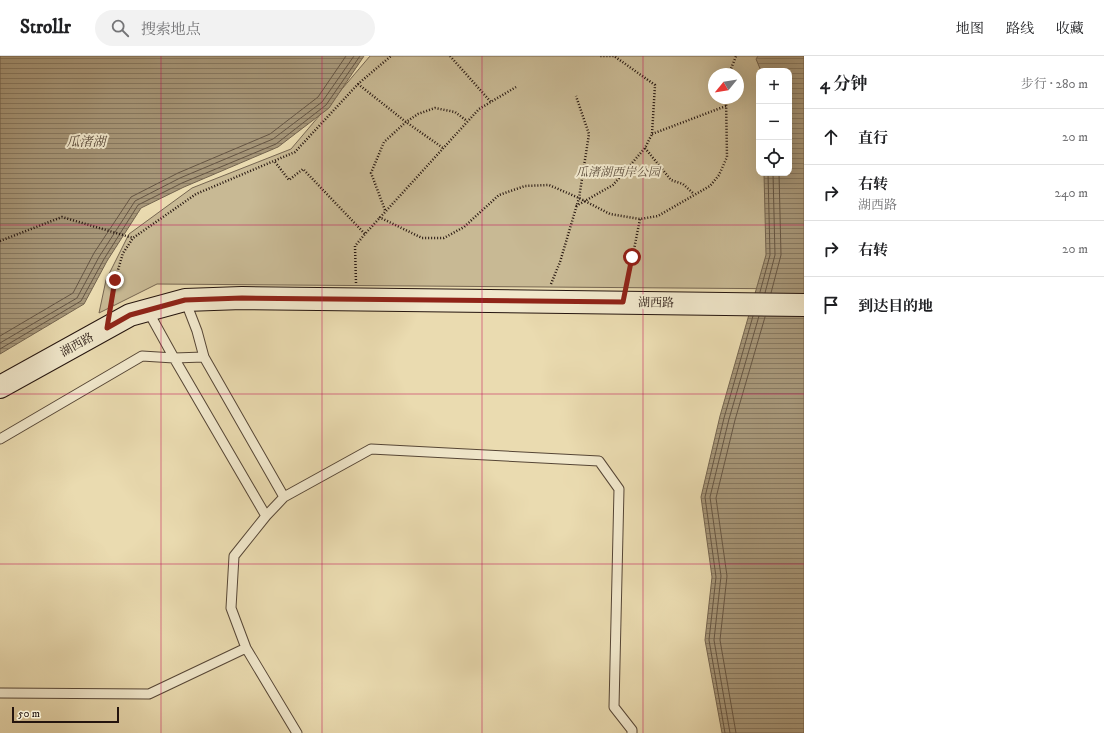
<!DOCTYPE html>
<html lang="zh">
<meta charset="utf-8">
<style>
body{margin:0;font-family:"IM FELL DW Pica","Noto Serif SC",serif;background:#f2f2f2;color:#202124}
.controls{position:absolute;right:12px;top:12px;display:grid;overflow:hidden;border-radius:8px;box-shadow:0 4px 16px #0002}
.controls button{width:36px;height:36px;display:grid;place-items:center;padding:0;border:0;border-bottom:1px solid #e0e0e0;background:#fff;color:#202124;font:20px sans-serif}
.compass{position:absolute;left:708px;top:12px;width:36px;height:36px;border-radius:50%;background:#fff;box-shadow:0 4px 16px #0002;rotate:240deg}
.scale{position:absolute;left:12px;bottom:10px;width:107px;box-sizing:border-box;padding-left:4px;border:2px solid #24140e;border-top:0;font-size:11px;line-height:14px;white-space:nowrap;color:#24140e;-webkit-text-stroke:3px #f1e8cc;paint-order:stroke}
.stop{position:absolute;width:12px;height:12px;margin:-9px;border:3px solid #8f2418;border-radius:50%;background:#fff}
.stop.end{background:#8f2418;border-color:#fff;box-shadow:0 1px 4px #0008}
.list{margin:0;padding:0;list-style:none}
h2{display:flex;justify-content:space-between;align-items:center;height:52px;margin:0;padding:0 16px;font-size:17px}
h2 small{font-size:13px;font-weight:400;color:#757577}
.list li{display:grid;grid-template-columns:26px 1fr auto;gap:12px;align-items:center;box-sizing:border-box;height:56px;padding:0 16px;border-top:1px solid #e0e0e0}
.list b{display:block;font-size:15px;white-space:nowrap}
.list p{margin:0;font-size:13px;white-space:nowrap;color:#757577}
.list em{font-size:13px;font-style:normal;color:#757577}
.icon{flex:none;width:22px;height:22px;fill:none;stroke:currentColor;stroke-width:2;stroke-linecap:round;stroke-linejoin:round}
.map{position:relative;flex:none;width:804px;height:677px;overflow:hidden}
header{display:flex;align-items:center;gap:24px;box-sizing:border-box;height:56px;padding:0 20px;background:#fff;border-bottom:1px solid #e0e0e0}
header strong{font-size:19px}
nav{display:flex;gap:22px;margin-inline-start:auto;font-size:14px}
.search{width:280px;height:36px;background:#f2f2f2;display:flex;align-items:center;gap:10px;box-sizing:border-box;padding:0 14px;border-radius:22px;color:#757577;font-size:15px}
main{display:flex}
aside{flex:1;background:#fff}
.map>svg:first-child{display:block}
.green{fill:#c8b994;stroke:#766651;fill-rule:evenodd}
.water{fill:url(#water-rules);stroke:#73634e}
.lines{fill:none;stroke-linecap:round;stroke-linejoin:round}
.shore{stroke:#665644;stroke-width:1}
.lane-casing{stroke:#564636;stroke-width:11}
.secondary-casing{stroke:#24140e;stroke-width:24}
.path{stroke:#24140e;stroke-width:2.5;stroke-dasharray:1 2;stroke-linecap:butt}
.lane{stroke:#f1e8cc;stroke-width:9}
.secondary{stroke:#f1e8cc;stroke-width:22}
.route{stroke:#8f2418;stroke-width:5}
.grid{fill:none;stroke:#c2185b;stroke-width:1;stroke-opacity:0.55}
.labels{text-anchor:middle;dominant-baseline:central;stroke-width:4;stroke-linejoin:round;paint-order:stroke}
.park-label{font-size:12px;font-style:italic;fill:#5d4e3d;stroke:#f1e8cc}
.street-label{font-size:12px;fill:#24140e;stroke:#f1e8cc}
.water-label{font-size:13px;font-style:italic;fill:#584839;stroke:#f1e8cc}
</style>
<header>
<strong>Strollr</strong>
<div class="search"><svg class="icon" aria-label="search" viewBox="0 0 24 24"><circle cx="10" cy="10" r="6"/><path d="M15 15l6 6"/></svg>搜索地点</div>
<nav><a>地图</a><a>路线</a><a>收藏</a></nav>
</header>
<main>
<div class="map">
<svg width="804" height="677" viewBox="0 0 804 677">
<defs>
<pattern id="water-rules" width="6" height="5" patternUnits="userSpaceOnUse"><rect width="6" height="5" fill="#a79779"/><path d="M0 2.5h6" fill="none" stroke="#887a62"/></pattern>
</defs>
<rect width="100%" height="100%" fill="#eadbb0"/>
<filter id="stains"><feTurbulence type="fractalNoise" baseFrequency=".005" numOctaves="4"/><feColorMatrix values="0 0 0 0 .2 0 0 0 0 .09 0 0 0 0 .02 0 0 0 .5 -.17"/></filter>
<radialGradient id="worn" r=".72"><stop offset=".6" stop-color="#630" stop-opacity="0"/><stop offset="1" stop-color="#630" stop-opacity=".3"/></radialGradient>
<path class="green" d="M 370,0 L 804,0 L 804,233 L 157,228 L 99,257 L 106,224 L 129,178 L 192,132 L 291,93 ZM 759,15 L 789,15 L 789,117 L 759,117 ZM 714,18 L 738,18 L 738,42 L 714,42 Z"/>
<path class="water" d="M 0,0 L 364,0 L 329,52 L 278,91 L 184,131 L 141,152 L 107,205 L 84,248 L 0,298 Z
M 758,0 L 804,0 L 804,677 L 722,677 L 705,584 L 712,521 L 701,441 L 720,360 L 766,199 L 764,117 L 789,117 L 789,15 L 761,15 L 756,3 Z"/>
<g class="lines">
<path class="shore" d="M 760,236 L 770,199 L 768,117
M 765,237 L 775,199 L 773,117
M 771,237 L 781,199 L 779,117
M 0,280 L 73,237 L 94,197 L 131,141 L 178,117 L 270,78 L 318,41 L 346,0
M 0,287 L 77,242 L 99,201 L 135,145 L 180,122 L 273,83 L 322,46 L 354,0
M 0,293 L 81,245 L 104,203 L 138,149 L 182,127 L 276,88 L 326,49 L 360,0
M 725,677 L 709,584 L 716,521 L 705,441 L 724,362 L 753,260
M 730,677 L 714,584 L 721,520 L 710,441 L 729,363 L 759,260
M 736,677 L 720,584 L 727,520 L 716,442 L 735,364 L 765,261"/>
<g class="lane-casing">
<path id="lane" d="M 185,244 L 197,275 L 204,301 L 284,441
M 148,255 L 174,302 L 266,460
M 0,383 L 142,300 L 174,302 L 204,301
M 0,637 L 149,638 L 246,592
M 297,677 L 246,592 L 231,552 L 234,500 L 266,460 L 284,441 L 371,393 L 599,405 L 619,433 L 614,651 L 632,674 L 632,677"/>
</g>
<g class="secondary-casing">
<path id="secondary" d="M 0,331 L 130,259 L 185,244 L 242,242 L 804,249"/>
</g>
<path class="path" d="M 450,0 L 491,46
M 729,18 L 736,0
M 358,28 L 406,66 L 443,92
M 652,78 L 726,50
M 645,92 L 671,124 L 683,128 L 694,138
M 275,106 L 289,124 L 303,113 L 365,178
M 576,150 L 613,129 L 645,92 L 652,78 L 655,29 L 614,0 L 600,0
M 385,154 L 371,117 L 384,86 L 406,66 L 418,58 L 435,52 L 455,56 L 467,65
M 379,161 L 422,182 L 444,182 L 464,171 L 499,139 L 525,130 L 549,129 L 579,142 L 610,158 L 640,163 L 658,160 L 710,130 L 719,119 L 727,101 L 726,42
M 0,185 L 62,161 L 133,182
M 356,227 L 355,190 L 365,178 L 479,53 L 516,31
M 551,228 L 560,206 L 579,142 L 589,78 L 576,40
M 627,229 L 640,163
M 112,249 L 115,224 L 123,197 L 133,182 L 196,138 L 295,96 L 358,28 L 391,0"/>
<use href="#lane" class="lane"/>
<use href="#secondary" class="secondary"/>
</g>
<g class="lines">
<path class="route" d="M 115,224 L 107,272 L 130,259 L 185,244 L 242,242 L 623,246 L 632,201"/>
</g>
<path class="grid" d="M 161,0 L 161,677M 322,0 L 322,677M 482,0 L 482,677M 643,0 L 643,677M 0,169 L 804,169M 0,338 L 804,338M 0,508 L 804,508"/>
<g class="labels">
<g class="park-label">
<text x="618" y="116">瓜渚湖西岸公园</text>
</g>
<g class="street-label">
<text transform="translate(656 247) rotate(1)">湖西路</text>
<text transform="translate(77 289) rotate(-29)">湖西路</text>
</g>
<g class="water-label">
<text x="86" y="86">瓜渚湖</text>
</g>
</g>
<rect width="100%" height="100%" filter="url(#stains)"/>
<rect width="100%" height="100%" fill="url(#worn)"/>
</svg>
<div class="controls">
<button>+</button>
<button>−</button>
<button><svg class="icon" aria-label="locate" viewBox="0 0 24 24"><circle cx="12" cy="12" r="6"/><path d="M12 2v4M12 18v4M2 12h4M18 12h4"/></svg></button>
</div>
<svg class="compass" viewBox="-18 -18 36 36"><path d="M0-13l5 13h-10z" fill="#e53935"/><path d="M0 13l5-13h-10z" fill="#757577"/></svg>
<div class="scale">50 m</div>
<div class="stop" style="left:632px;top:201px"></div>
<div class="stop end" style="left:115px;top:224px"></div>
</div>
<aside>
<h2>4 分钟<small>步行 · 280 m</small></h2>
<ul class="list">
<li><svg class="icon" aria-label="ahead" viewBox="0 0 24 24"><path d="M12 20V5M6 11l6-6 6 6"/></svg><div><b>直行</b></div><em>20 m</em></li>
<li><svg class="icon" aria-label="right" viewBox="0 0 24 24"><path d="M7 20v-9h11M14 6l5 5-5 5"/></svg><div><b>右转</b><p>湖西路</p></div><em>240 m</em></li>
<li><svg class="icon" aria-label="right" viewBox="0 0 24 24"><path d="M7 20v-9h11M14 6l5 5-5 5"/></svg><div><b>右转</b></div><em>20 m</em></li>
<li><svg class="icon" aria-label="arrive" viewBox="0 0 24 24"><path d="M6 21V4h12l-3 4 3 4H6"/></svg><div><b>到达目的地</b></div></li>
</ul>
</aside>
</main>
